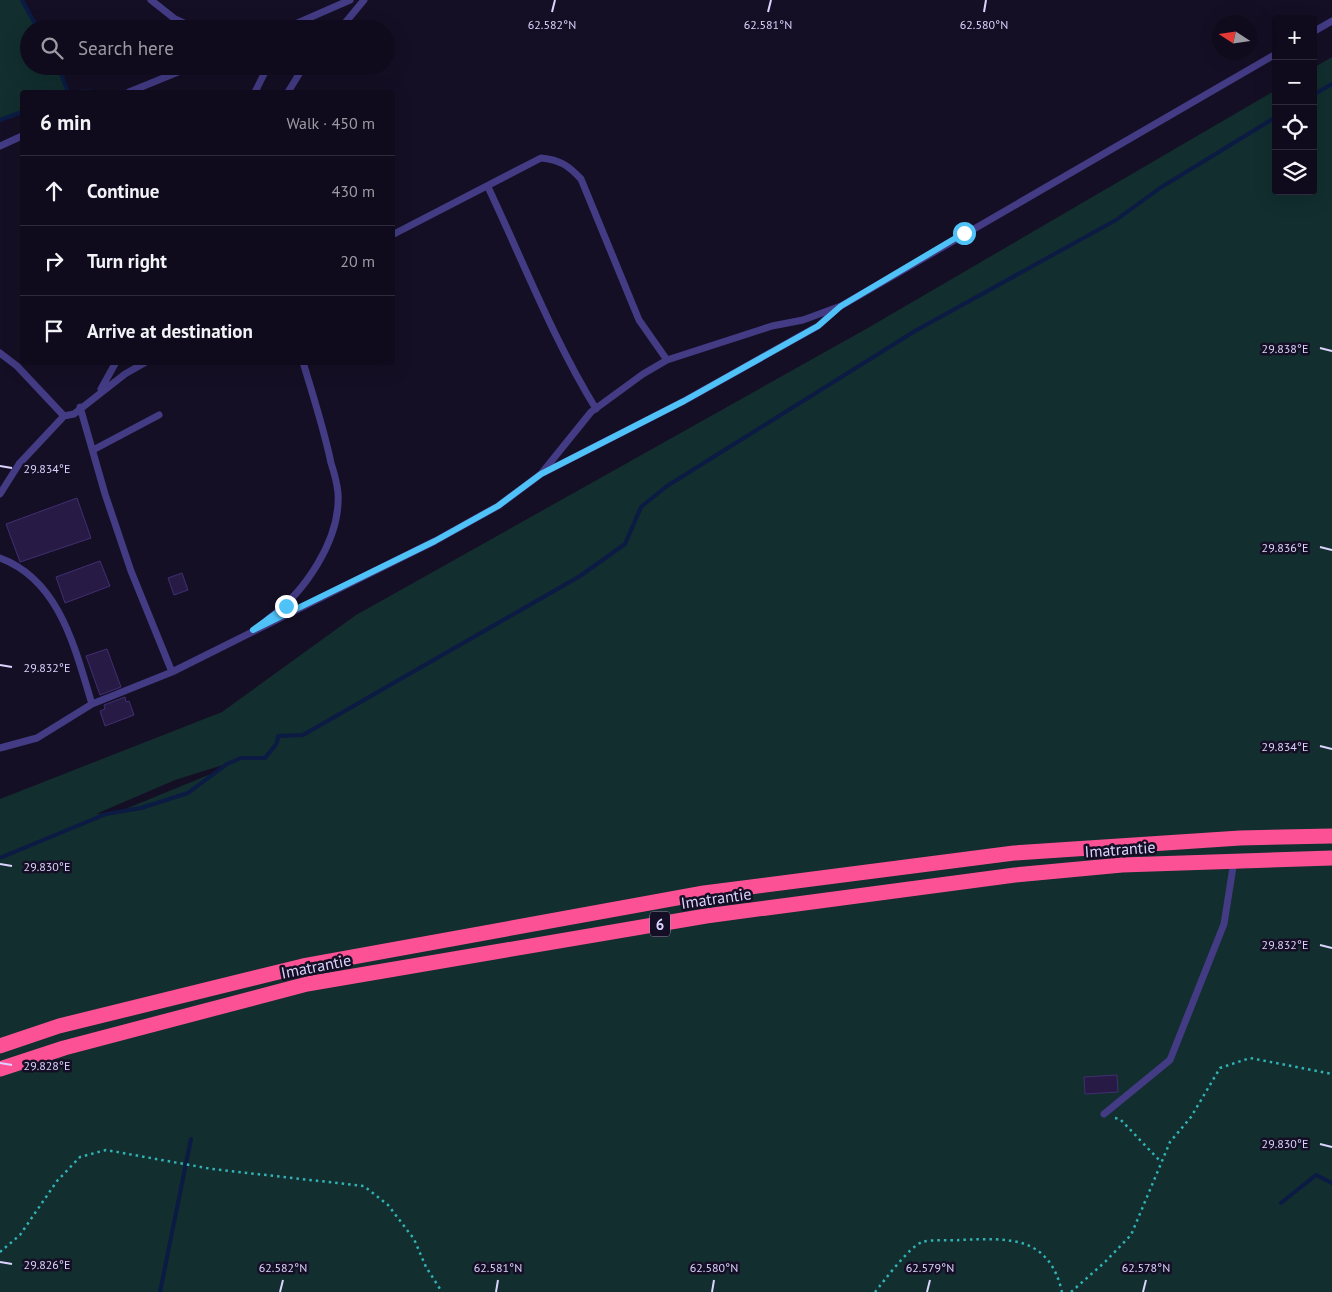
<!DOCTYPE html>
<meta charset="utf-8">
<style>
body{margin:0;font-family:"PT Sans",sans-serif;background:#191425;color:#f1f3f6}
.controls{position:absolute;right:15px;top:15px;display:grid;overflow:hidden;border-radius:5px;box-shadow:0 5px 20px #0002}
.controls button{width:45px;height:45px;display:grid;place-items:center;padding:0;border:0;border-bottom:1px solid #302b3b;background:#100b1c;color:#f1f3f6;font:25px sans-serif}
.compass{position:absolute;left:1212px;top:15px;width:45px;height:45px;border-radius:50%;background:#100b1c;box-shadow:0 5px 20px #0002;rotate:282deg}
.stop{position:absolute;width:15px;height:15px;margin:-11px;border:4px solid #4fc3f7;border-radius:50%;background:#fff}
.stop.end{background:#4fc3f7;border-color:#fff;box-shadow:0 1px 5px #0008}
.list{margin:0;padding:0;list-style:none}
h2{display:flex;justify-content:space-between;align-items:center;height:65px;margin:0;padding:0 20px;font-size:21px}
h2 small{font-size:16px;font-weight:400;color:#9c9ba3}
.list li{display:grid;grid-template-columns:32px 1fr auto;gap:15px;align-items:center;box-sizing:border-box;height:70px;padding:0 20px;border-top:1px solid #302b3b}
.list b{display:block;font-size:19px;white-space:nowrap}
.list em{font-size:16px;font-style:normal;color:#9c9ba3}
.icon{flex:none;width:28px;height:28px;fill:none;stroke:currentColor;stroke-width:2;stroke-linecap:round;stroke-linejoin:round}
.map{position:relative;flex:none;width:1332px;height:1292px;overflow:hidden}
.search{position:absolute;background:#100b1c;box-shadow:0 5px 20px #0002;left:20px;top:20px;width:375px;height:55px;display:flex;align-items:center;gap:12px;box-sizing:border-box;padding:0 18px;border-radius:28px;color:#9c9ba3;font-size:19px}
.panel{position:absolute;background:#100b1c;box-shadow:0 5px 20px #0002;left:20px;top:90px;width:375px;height:275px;border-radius:5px}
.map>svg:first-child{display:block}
.green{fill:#122e2f;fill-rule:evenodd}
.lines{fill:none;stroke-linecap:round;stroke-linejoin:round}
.stream{stroke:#0b1b43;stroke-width:4}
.building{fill:#271b46;stroke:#412e72}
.path{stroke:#31b3b6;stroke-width:2.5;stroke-dasharray:2.5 4;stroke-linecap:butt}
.service{stroke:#433b84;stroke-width:7}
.motorway{stroke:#fd5195;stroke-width:15}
.route{stroke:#4fc3f7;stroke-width:6}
.ticks{fill:none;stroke:#dcd4fe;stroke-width:2}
.labels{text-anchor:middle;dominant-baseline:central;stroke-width:5;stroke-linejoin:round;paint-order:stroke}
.shield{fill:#150f25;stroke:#a099bd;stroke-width:1}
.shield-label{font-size:15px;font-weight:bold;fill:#dcd4fe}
.street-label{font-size:16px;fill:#dcd4fe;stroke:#150f25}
.ticks-label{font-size:12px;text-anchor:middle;fill:#dcd4fe;stroke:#150f25;stroke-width:5;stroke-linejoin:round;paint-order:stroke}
</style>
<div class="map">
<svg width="1332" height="1292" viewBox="0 0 1332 1292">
<rect width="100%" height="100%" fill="#150f25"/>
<path class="green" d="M 0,0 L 22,0 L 38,29 L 29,29 L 29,66 L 58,66 L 68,92 L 22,92 L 22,112 L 0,120 Z
M 1332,57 L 1332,1292 L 0,1292 L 0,799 L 222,712 L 356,615 L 866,329 L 1276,90 L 1276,191 L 1313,191 L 1313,68 ZM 226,764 L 218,771 L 118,812 L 96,814 L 175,780 Z"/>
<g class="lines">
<path class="stream" d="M 22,0 L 38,29
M 58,66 L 68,92
M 75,92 L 89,91
M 1313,95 L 1332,84
M 0,120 L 22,112
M 0,858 L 106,814 L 141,808 L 188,793 L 227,764 L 241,758 L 265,758 L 277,743 L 278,736 L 303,735 L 580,576 L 625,544 L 641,507 L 667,486 L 915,331 L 1116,220 L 1160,188 L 1276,117
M 1281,1203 L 1316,1175 L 1332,1183
M 160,1292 L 191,1139"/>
</g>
<path class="building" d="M 77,498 L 91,538 L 20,562 L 6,524 Z
M 100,561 L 110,586 L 65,603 L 56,577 Z
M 182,573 L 188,590 L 174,595 L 168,578 Z
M 107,649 L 121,687 L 100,695 L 86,656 Z
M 125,697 L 126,702 L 129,701 L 134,715 L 105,726 L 100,711 L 105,709 L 104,705 Z
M 1117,1075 L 1118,1092 L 1085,1094 L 1084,1077 Z"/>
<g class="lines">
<path class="path" d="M 1115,1118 L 1120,1119 L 1161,1162
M 0,1252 L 20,1235 L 57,1181 L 80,1157 L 106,1150 L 212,1169 L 364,1186 L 388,1205 L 414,1239 L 426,1267 L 442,1292
M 875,1292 C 884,1281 909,1247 922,1242 C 933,1239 949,1241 960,1240 C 1008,1238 1049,1235 1062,1292
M 1071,1292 L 1105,1262 L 1131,1235 L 1170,1142 L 1191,1117 L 1220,1068 L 1250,1058 L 1332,1074"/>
<path class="service" d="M 151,0 L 175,19 L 197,29
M 291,29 L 293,25 L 350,0
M 340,29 L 364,0
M 1313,32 L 1332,21
M 129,92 L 193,66
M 255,92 L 268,66
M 288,92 L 304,66
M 0,146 L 22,136
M 488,187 C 523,261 553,339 596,409
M 392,235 L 541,158 C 560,160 568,165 581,179 L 639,320 L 667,360
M 0,353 L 17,366 L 64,416
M 101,389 L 116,362
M 80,407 L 105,494 L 131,571 L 172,672
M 93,450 L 159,415
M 543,473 L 684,401 L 818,326 L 837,309
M 0,494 L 19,464 L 64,416 L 74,414 L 125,374 L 146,362
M 0,558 C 60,580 75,649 92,704
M 268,619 C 304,593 341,540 338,493 C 337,483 334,472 331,463 C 324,429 313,396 303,362
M 0,748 L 37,738 L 92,704 L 172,672 L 435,541 L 498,506 L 541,474 L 591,412 L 643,374 L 667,360 L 772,326 L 803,320 L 841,306 L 1276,54
M 1104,1114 L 1170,1060 L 1224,924 L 1234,861"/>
<path class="motorway" d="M 0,1046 L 59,1026 L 303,966 L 704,893 L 1014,853 L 1240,838 L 1332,836
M 0,1069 L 64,1048 L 307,984 L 706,916 L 1015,875 L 1122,865 L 1332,858"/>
</g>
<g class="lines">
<path class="route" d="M 286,606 L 253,630 L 435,541 L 498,506 L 541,474 L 684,401 L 818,326 L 841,306 L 964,233"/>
</g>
<path class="ticks" d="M 552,12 L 555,0M 768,12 L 771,0M 984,12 L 986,0M 1320,348 L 1332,351M 0,466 L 12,468M 1320,547 L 1332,550M 0,665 L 12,667M 1320,746 L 1332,749M 0,864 L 12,866M 1320,945 L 1332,948M 0,1063 L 12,1065M 1320,1144 L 1332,1147M 0,1262 L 12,1264M 280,1292 L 283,1280M 496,1292 L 498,1280M 712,1292 L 714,1280M 927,1292 L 930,1280M 1143,1292 L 1146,1280"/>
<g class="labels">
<rect class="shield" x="650" y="911.5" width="20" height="25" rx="4"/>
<g class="shield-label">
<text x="660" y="924">6</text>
</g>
<g class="street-label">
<text transform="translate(1120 849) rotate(-4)">Imatrantie</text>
<text transform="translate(716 898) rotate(-8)">Imatrantie</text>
<text transform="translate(316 966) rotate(-11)">Imatrantie</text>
</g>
</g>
<g class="ticks-label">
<text x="552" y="29">62.582°N</text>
<text x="768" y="29">62.581°N</text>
<text x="984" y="29">62.580°N</text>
<text x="1285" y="353">29.838°E</text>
<text x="47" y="473">29.834°E</text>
<text x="1285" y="552">29.836°E</text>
<text x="47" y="672">29.832°E</text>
<text x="1285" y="751">29.834°E</text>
<text x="47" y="871">29.830°E</text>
<text x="1285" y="949">29.832°E</text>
<text x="47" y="1070">29.828°E</text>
<text x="1285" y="1148">29.830°E</text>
<text x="47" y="1269">29.826°E</text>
<text x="283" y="1272">62.582°N</text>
<text x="498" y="1272">62.581°N</text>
<text x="714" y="1272">62.580°N</text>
<text x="930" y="1272">62.579°N</text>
<text x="1146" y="1272">62.578°N</text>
</g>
</svg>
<div class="controls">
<button>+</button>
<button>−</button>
<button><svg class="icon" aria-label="locate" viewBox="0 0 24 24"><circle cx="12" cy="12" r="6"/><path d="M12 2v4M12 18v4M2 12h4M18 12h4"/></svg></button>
<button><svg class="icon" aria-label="layers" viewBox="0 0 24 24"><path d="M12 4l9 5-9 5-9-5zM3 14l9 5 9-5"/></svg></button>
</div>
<svg class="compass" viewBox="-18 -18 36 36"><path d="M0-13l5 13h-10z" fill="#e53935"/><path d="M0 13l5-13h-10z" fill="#9c9ba3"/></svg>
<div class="stop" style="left:964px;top:233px"></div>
<div class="stop end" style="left:286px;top:606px"></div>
<div class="search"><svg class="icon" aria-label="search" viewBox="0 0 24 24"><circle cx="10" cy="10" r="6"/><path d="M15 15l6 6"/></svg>Search here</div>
<section class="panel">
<h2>6 min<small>Walk · 450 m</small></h2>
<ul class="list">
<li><svg class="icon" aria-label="ahead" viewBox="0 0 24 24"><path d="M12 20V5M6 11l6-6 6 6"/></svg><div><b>Continue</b></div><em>430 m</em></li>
<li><svg class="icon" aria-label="right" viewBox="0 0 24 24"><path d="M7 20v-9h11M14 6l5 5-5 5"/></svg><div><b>Turn right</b></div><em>20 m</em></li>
<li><svg class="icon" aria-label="arrive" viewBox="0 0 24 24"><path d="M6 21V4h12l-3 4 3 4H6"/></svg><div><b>Arrive at destination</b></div></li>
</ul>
</section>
</div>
